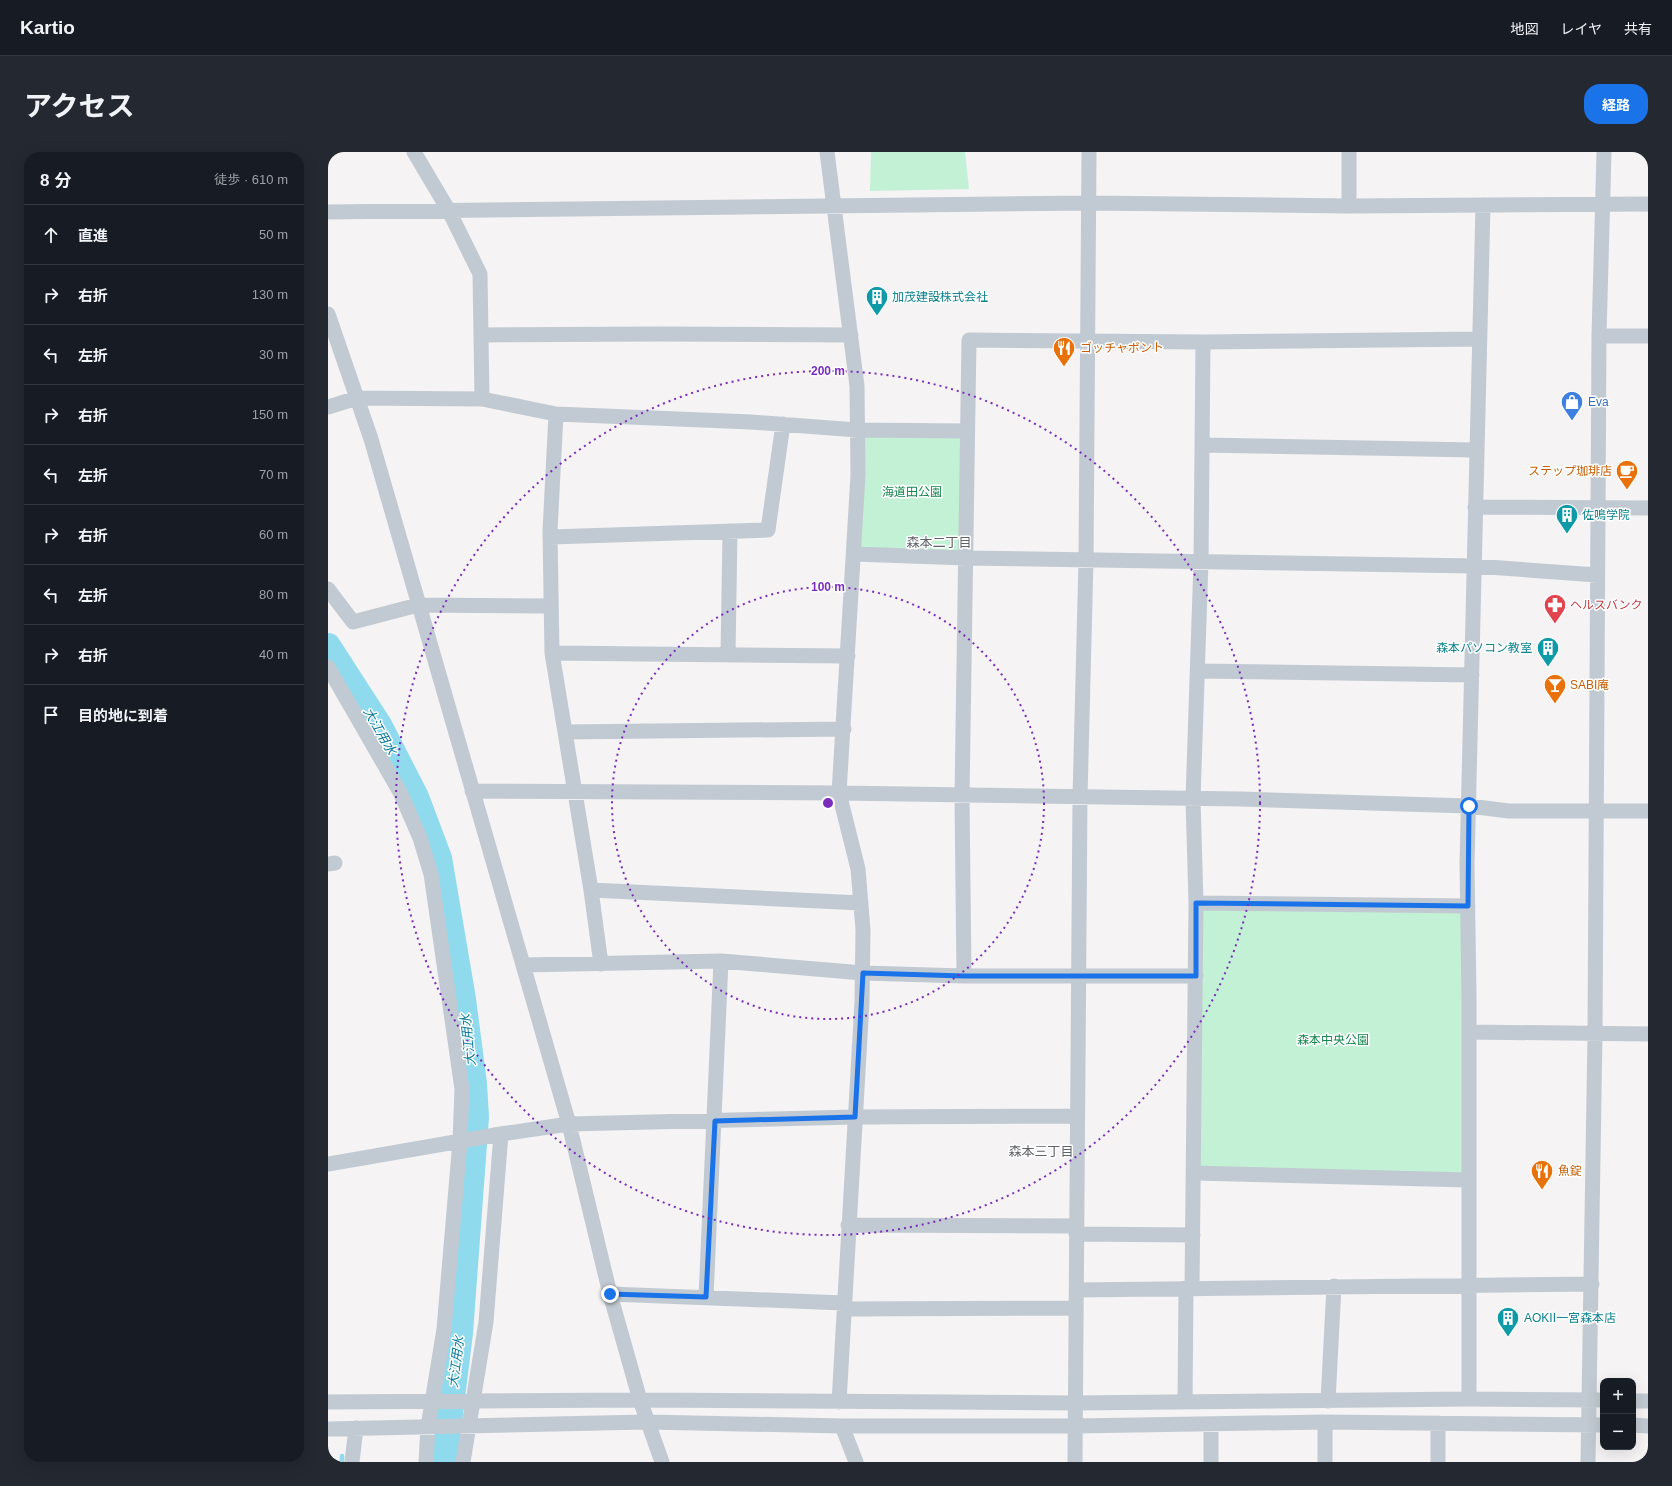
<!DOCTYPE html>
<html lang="ja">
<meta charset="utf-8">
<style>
body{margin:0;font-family:Helvetica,"Noto Sans JP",sans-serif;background:#242831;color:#f1f3f6}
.controls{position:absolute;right:12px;bottom:12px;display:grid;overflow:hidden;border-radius:8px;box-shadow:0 4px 16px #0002}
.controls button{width:36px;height:36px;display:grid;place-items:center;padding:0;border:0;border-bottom:1px solid #363941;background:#171b24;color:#f1f3f6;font:20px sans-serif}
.stop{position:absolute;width:12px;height:12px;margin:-9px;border:3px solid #1a73e8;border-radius:50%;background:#fff}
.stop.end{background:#1a73e8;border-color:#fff;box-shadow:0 1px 4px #0008}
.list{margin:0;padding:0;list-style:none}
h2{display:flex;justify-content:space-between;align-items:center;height:52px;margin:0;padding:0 16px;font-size:17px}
h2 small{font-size:13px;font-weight:400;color:#9ea1a6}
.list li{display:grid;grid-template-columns:26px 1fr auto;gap:12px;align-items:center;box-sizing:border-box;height:60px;padding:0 16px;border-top:1px solid #363941}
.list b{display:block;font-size:15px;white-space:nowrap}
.list em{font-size:13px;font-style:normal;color:#9ea1a6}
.icon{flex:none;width:22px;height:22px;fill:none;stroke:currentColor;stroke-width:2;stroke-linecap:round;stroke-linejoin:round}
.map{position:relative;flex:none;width:1320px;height:1310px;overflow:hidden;border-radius:16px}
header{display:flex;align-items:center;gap:24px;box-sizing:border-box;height:56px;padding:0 20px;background:#171b24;border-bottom:1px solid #363941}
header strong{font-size:19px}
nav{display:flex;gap:22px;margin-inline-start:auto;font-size:14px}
.intro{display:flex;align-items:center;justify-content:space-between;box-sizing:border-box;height:96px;padding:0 24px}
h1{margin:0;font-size:28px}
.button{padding:10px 18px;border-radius:16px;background:#1a73e8;color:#fff;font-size:14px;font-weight:700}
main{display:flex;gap:24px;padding:0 24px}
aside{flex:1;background:#171b24;border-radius:16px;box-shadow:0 4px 16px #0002}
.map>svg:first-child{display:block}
.green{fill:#c3f1d5}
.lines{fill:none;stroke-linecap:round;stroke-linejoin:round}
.stream{stroke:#90daee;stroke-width:4.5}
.river{stroke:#90daee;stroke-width:26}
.minor{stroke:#c1cad2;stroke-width:15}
.route{stroke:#1a73e8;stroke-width:5}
.ring{fill:none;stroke:#7b2cbf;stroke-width:2;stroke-dasharray:2 4}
.labels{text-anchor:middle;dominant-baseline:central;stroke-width:3;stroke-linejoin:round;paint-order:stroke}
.culture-label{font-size:12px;fill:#0d838f;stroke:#fff;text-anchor:start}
.food-label{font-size:12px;fill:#c56008;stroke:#fff;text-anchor:start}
.shop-label{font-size:12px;fill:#366cbe;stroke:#fff;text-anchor:start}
.park-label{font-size:12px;fill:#17864f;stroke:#fff}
.health-label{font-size:12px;fill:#be3a42;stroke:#fff;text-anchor:start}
.neighbourhood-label{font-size:13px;fill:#5f6368;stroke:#fff}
.water-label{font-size:13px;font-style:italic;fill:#0c7c9b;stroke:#fff}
.centre{fill:#7b2cbf;stroke:#fff;stroke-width:2}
.ring-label{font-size:12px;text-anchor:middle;font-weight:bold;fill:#7b2cbf;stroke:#fff;stroke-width:3;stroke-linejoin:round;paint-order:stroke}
</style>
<header>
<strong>Kartio</strong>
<nav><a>地図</a><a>レイヤ</a><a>共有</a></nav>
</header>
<div class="intro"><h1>アクセス</h1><a class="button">経路</a></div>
<main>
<aside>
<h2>8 分<small>徒歩 · 610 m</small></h2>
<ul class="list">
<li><svg class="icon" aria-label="ahead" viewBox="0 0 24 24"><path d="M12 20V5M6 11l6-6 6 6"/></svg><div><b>直進</b></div><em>50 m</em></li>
<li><svg class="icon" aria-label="right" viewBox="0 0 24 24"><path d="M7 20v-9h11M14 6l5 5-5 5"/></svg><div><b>右折</b></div><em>130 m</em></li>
<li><svg class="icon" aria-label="left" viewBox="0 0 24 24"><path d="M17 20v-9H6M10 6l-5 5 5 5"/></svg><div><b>左折</b></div><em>30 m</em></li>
<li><svg class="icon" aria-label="right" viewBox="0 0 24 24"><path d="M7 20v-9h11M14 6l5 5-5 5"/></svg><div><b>右折</b></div><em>150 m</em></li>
<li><svg class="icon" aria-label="left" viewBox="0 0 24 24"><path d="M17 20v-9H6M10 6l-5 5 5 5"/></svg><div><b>左折</b></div><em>70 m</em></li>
<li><svg class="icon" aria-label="right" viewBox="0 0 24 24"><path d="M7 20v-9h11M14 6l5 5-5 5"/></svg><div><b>右折</b></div><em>60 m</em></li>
<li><svg class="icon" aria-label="left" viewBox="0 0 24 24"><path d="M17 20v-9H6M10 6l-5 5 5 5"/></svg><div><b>左折</b></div><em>80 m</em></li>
<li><svg class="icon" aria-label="right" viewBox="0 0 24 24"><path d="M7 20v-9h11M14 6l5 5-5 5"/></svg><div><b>右折</b></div><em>40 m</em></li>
<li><svg class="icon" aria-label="arrive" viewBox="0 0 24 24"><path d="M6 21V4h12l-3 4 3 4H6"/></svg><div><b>目的地に到着</b></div></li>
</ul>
</aside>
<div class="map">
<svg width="1320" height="1310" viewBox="0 0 1320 1310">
<rect width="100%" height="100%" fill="#f5f3f3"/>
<path class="green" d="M 543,0 L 637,0 L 641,37 L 542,39 Z
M 537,283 L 633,284 L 635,400 L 532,396 Z
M 875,751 L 1140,754 L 1140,1028 L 866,1021 Z"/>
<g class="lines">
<path class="stream" d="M 14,1310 L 14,1304"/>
<path class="river" d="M 0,494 L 51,573 L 88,645 L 111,706 L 135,847 L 146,932 L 148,965 L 132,1181 L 116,1310"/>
<path class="minor" d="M 86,0 L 121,59 L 152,122 L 154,247
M 499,0 L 529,234 L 530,323 L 511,641 L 530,717 L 535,778 L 534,850 L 511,1250
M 1021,54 L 1021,0
M 0,60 L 761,51 L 1021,54 L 1320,52
M 0,162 L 43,287 L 241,972 L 282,1142 L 312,1248 L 334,1310
M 153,183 L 332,182 L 523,183
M 1271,184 L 1320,184
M 0,255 L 29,246 L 154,247 L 228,262 L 423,270 L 529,278 L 639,279
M 228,262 L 222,379 L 224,501 L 263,738 L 273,812
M 874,293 L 1148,298
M 1147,355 L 1320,356
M 222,385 L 440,378 L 455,272
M 526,402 L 638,406 L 1146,414 L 1269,423
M 0,437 L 25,470 L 90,453 L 223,454
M 224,501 L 520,504
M 400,503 L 402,379
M 0,515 L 72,640 L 92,686 L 103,722 L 134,937 L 132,989 L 116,1177 L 100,1275 L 98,1310
M 871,519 L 1144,523
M 237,580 L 516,577
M 144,639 L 511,641 L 912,647 L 1141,654 L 1181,659 L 1320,659
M 0,712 L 7,711
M 263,738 L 533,751
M 868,751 L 1140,754
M 195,813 L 393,809 L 535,821 L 636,824 L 868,824
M 636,824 L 634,644 L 641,188 L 875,190 L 1151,187
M 1141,880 L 1320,882
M 0,1012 L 173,982 L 241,972 L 527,965 L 749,964
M 866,1021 L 1140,1028
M 520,1073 L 748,1074
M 748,1082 L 865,1083
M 864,1136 L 868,751 L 865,647 L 873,409 L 875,190
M 748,1138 L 1264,1132
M 282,1142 L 516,1151
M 378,1145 L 393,809
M 516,1157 L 748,1156
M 1141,1247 L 1141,845 L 1139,712 L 1155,53
M 1000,1249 L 1006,1134
M 1305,1249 L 1320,1249
M 0,1250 L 312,1248 L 747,1251 L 1141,1247 L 1275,1248
M 857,1250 L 858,1136
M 997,1270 L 997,1310
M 883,1272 L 883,1310
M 1305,1273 L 1320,1274
M 514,1274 L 528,1310
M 0,1277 L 319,1270 L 514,1274 L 747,1274 L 997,1270 L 1275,1273
M 24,1310 L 28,1276
M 135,1310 L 158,1170 L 173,982
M 747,1310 L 752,645 L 758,408 L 761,0
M 1110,1310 L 1110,1271
M 1260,1310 L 1267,882 L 1271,184 L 1276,0"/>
</g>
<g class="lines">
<path class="route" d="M 282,1142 L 378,1145 L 387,969 L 527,965 L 535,821 L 636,824 L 868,824 L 868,751 L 1140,754 L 1141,654"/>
</g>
<g class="ring">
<circle cx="500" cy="651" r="216"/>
<circle cx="500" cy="651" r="432"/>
</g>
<defs>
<g id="building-pin" transform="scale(1.15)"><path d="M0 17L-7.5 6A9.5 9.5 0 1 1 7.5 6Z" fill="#0f9aa8" stroke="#fff"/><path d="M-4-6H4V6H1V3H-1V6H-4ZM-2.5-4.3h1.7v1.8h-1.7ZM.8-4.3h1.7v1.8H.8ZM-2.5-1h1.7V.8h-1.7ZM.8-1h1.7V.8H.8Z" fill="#fff"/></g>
<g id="restaurant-pin" transform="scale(1.15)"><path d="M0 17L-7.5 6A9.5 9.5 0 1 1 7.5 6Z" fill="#e8710a" stroke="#fff"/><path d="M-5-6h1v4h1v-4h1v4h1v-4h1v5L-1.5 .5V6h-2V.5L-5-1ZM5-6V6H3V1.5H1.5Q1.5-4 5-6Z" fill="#fff"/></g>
<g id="shop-pin" transform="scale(1.15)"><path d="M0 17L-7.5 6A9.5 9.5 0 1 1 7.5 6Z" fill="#3f7fe0" stroke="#fff"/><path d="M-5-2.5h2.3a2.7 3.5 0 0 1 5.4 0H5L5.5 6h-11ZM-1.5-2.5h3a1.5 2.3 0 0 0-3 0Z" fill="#fff"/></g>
<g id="cafe-pin" transform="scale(1.15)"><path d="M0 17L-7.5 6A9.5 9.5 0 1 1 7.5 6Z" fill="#e8710a" stroke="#fff"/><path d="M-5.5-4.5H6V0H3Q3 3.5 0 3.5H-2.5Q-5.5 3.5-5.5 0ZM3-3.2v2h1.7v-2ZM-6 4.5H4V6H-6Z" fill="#fff"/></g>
<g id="pharmacy-pin" transform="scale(1.15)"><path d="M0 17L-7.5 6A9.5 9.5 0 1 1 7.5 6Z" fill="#e0444e" stroke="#fff"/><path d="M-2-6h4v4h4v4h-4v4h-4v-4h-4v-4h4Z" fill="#fff"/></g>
<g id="bar-pin" transform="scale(1.15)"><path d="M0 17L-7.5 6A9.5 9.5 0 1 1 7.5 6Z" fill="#e8710a" stroke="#fff"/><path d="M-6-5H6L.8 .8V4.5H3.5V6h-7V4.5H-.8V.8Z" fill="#fff"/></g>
</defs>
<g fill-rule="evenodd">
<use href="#building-pin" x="549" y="145"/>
<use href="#restaurant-pin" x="736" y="196"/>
<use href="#shop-pin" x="1244" y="250"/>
<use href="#cafe-pin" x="1299" y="319"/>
<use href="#building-pin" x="1239" y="363"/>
<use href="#pharmacy-pin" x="1227" y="453"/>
<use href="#building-pin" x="1220" y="496"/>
<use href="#bar-pin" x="1227" y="533"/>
<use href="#restaurant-pin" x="1214" y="1019"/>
<use href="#building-pin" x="1180" y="1166"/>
</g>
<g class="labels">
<g class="culture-label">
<text x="564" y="145">加茂建設株式会社</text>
<text x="1254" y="363">佐鳴学院</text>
<text x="1204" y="496" text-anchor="end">森本パソコン教室</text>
<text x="1196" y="1166">AOKII一宮森本店</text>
</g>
<g class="food-label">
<text x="752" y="196">ゴッチャポント</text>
<text x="1284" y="319" text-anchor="end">ステップ珈琲店</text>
<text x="1242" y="533">SABI庵</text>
<text x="1230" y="1019">魚錠</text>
</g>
<g class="shop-label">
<text x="1260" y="250">Eva</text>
</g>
<g class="park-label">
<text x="584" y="340">海道田公園</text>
<text x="1005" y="888">森本中央公園</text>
</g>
<g class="health-label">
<text x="1242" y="453">ヘルスバンク</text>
</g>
<g class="neighbourhood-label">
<text x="611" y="390">森本二丁目</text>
<text x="713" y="999">森本三丁目</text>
</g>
<g class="water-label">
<text transform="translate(52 579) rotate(60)">大江用水</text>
<text transform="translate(140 888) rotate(-96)">大江用水</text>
<text transform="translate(128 1210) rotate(-83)">大江用水</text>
</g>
</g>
<circle cx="500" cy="651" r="6" class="centre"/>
<g class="ring-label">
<text x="500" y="223">200 m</text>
<text x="500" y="439">100 m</text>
</g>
</svg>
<div class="controls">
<button>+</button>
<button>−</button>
</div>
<div class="stop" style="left:1141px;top:654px"></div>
<div class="stop end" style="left:282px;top:1142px"></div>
</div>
</main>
